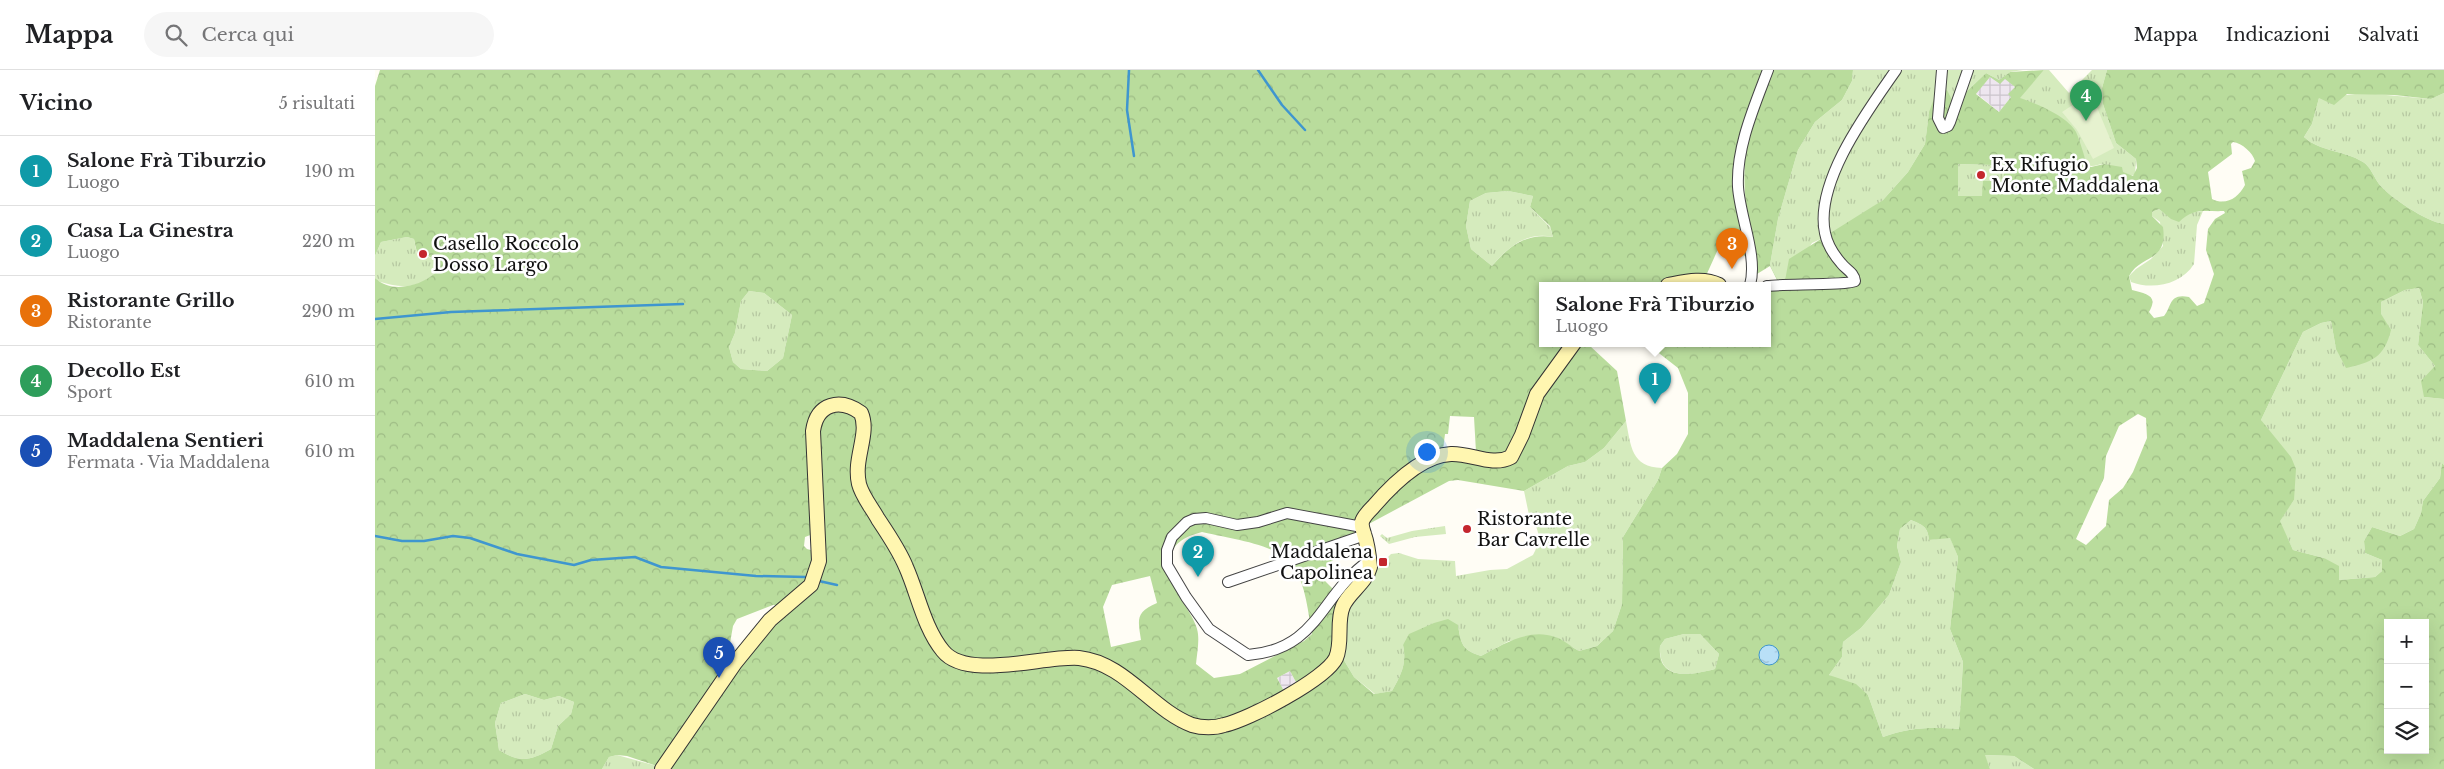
<!DOCTYPE html>
<html lang="it">
<meta charset="utf-8">
<style>
body{margin:0;font-family:"Libre Baskerville",serif;background:#f6f6f6;color:#202124}
.controls{position:absolute;right:15px;bottom:15px;display:grid;overflow:hidden;border-radius:0px;box-shadow:0 5px 20px #0002}
.controls button{width:45px;height:45px;display:grid;place-items:center;padding:0;border:0;border-bottom:1px solid #e0e0e0;background:#fff;color:#202124;font:25px sans-serif}
.you{position:absolute;left:1051px;top:381px;width:18px;height:18px;margin:-12px;border:4px solid #fff;border-radius:50%;background:#1a73e8;box-shadow:0 0 0 8px #1a73e833}
.badge{display:grid;place-items:center;width:32px;height:32px;border-radius:50%;background:#ea580c;color:#fff;font-size:16px;font-weight:700}
.pin{position:absolute;translate:-50% -41px;filter:drop-shadow(0 1px 2px #0008)}
.pin::after{content:'';position:absolute;top:26px;width:18px;height:15px;background:inherit;clip-path:polygon(0 0,100% 0,50% 100%)}
.popup{position:absolute;left:1164px;top:212px;width:232px;height:65px;box-sizing:border-box;display:grid;place-content:center;border-radius:0px;background:#fff;filter:drop-shadow(0 1px 4px #0005);font-size:16px;white-space:nowrap;color:#757577}
.popup b{font-size:19px;color:#202124}
.popup::after{content:'';position:absolute;left:50%;top:100%;margin-left:-10px;border:10px solid transparent;border-top-color:#fff}
.list{margin:0;padding:0;list-style:none}
h2{display:flex;justify-content:space-between;align-items:center;height:65px;margin:0;padding:0 20px;font-size:21px}
h2 small{font-size:16px;font-weight:400;color:#757577}
.list li{display:grid;grid-template-columns:32px 1fr auto;gap:15px;align-items:center;box-sizing:border-box;height:70px;padding:0 20px;border-top:1px solid #e0e0e0}
.list b{display:block;font-size:19px;white-space:nowrap}
.list p{margin:0;font-size:16px;white-space:nowrap;color:#757577}
.list em{font-size:16px;font-style:normal;color:#757577}
.icon{flex:none;width:28px;height:28px;fill:none;stroke:currentColor;stroke-width:2;stroke-linecap:round;stroke-linejoin:round}
.map{position:relative;flex:none;width:2069px;height:699px;overflow:hidden}
header{display:flex;align-items:center;gap:30px;box-sizing:border-box;height:70px;padding:0 25px;background:#fff;border-bottom:1px solid #e0e0e0}
header strong{font-size:24px}
nav{display:flex;gap:28px;margin-inline-start:auto;font-size:18px}
.search{width:350px;height:45px;background:#f6f6f6;display:flex;align-items:center;gap:12px;box-sizing:border-box;padding:0 18px;border-radius:28px;color:#757577;font-size:19px}
main{display:flex}
aside{flex:1;background:#fff}
.map>svg:first-child{display:block}
.industrial{fill:url(#industrial-grid)}
.grass{fill:url(#grass-tufts)}
.forest{fill:url(#forest-crowns);fill-rule:evenodd}
.pitch{fill:#e6f2cf}
.water{fill:url(#water-ripples);stroke:#3f96cf}
.lines{fill:none;stroke-linecap:round;stroke-linejoin:round}
.stream{stroke:#3f96cf;stroke-width:2.5}
.street-casing{stroke:#444;stroke-width:12}
.secondary-casing{stroke:#333;stroke-width:16}
.street{stroke:#fff;stroke-width:10}
.secondary{stroke:#fff6b0;stroke-width:14}
.poi-dot{fill:#c4262e;stroke:#fff;stroke-width:2}
.labels{text-anchor:middle;dominant-baseline:central;stroke-width:5;stroke-linejoin:round;paint-order:stroke}
.poi-label{font-size:18px;fill:#111;stroke:#fff;text-anchor:start}
</style>
<header>
<strong>Mappa</strong>
<div class="search"><svg class="icon" aria-label="search" viewBox="0 0 24 24"><circle cx="10" cy="10" r="6"/><path d="M15 15l6 6"/></svg>Cerca qui</div>
<nav><a>Mappa</a><a>Indicazioni</a><a>Salvati</a></nav>
</header>
<main>
<aside>
<h2>Vicino<small>5 risultati</small></h2>
<ul class="list">
<li><span class="badge" style="background:#0f9aa8">1</span><div><b>Salone Frà Tiburzio</b><p>Luogo</p></div><em>190 m</em></li>
<li><span class="badge" style="background:#0f9aa8">2</span><div><b>Casa La Ginestra</b><p>Luogo</p></div><em>220 m</em></li>
<li><span class="badge" style="background:#e8710a">3</span><div><b>Ristorante Grillo</b><p>Ristorante</p></div><em>290 m</em></li>
<li><span class="badge" style="background:#2e9e5b">4</span><div><b>Decollo Est</b><p>Sport</p></div><em>610 m</em></li>
<li><span class="badge" style="background:#1a4fb4">5</span><div><b>Maddalena Sentieri</b><p>Fermata · Via Maddalena</p></div><em>610 m</em></li>
</ul>
</aside>
<div class="map">
<svg width="2069" height="699" viewBox="0 0 2069 699">
<defs>
<pattern id="industrial-grid" width="8" height="8" patternUnits="userSpaceOnUse" patternTransform="scale(1.25)"><rect width="8" height="8" fill="#eee6ef"/><path d="M0 4h8M4 0v8" fill="none" stroke="#cbc4cc"/></pattern>
<pattern id="grass-tufts" width="24" height="20" patternUnits="userSpaceOnUse" patternTransform="scale(1.25)"><rect width="24" height="20" fill="#d5ebbd"/><path d="M3 7l-1-3M5 7V3M7 7l1-3M15 17l-1-3M17 17v-4M19 17l1-3" fill="none" stroke="#b6c8a1"/></pattern>
<pattern id="forest-crowns" width="20" height="18" patternUnits="userSpaceOnUse" patternTransform="scale(1.25)"><rect width="20" height="18" fill="#b9dc9c"/><path d="M2 6a3 3 0 1 1 6 0M12 15a3 3 0 1 1 6 0" fill="none" stroke="#9ebc85"/></pattern>
<pattern id="water-ripples" width="26" height="14" patternUnits="userSpaceOnUse" patternTransform="scale(1.25)"><rect width="26" height="14" fill="#b9e0f7"/><path d="M2 4q2-2 4 0t4 0M15 11q2-2 4 0t4 0" fill="none" stroke="#9ebfd3"/></pattern>
</defs>
<rect width="100%" height="100%" fill="#fffdf5"/>
<path class="industrial" d="M 1615,7 L 1630,8 L 1640,17 L 1636,27 L 1624,42 L 1601,23 Z
M 915,601 L 922,614 L 909,621 L 902,608 Z"/>
<path class="grass" d="M 1478,0 L 1648,0 L 1635,2 L 1624,10 L 1611,3 L 1590,23 L 1590,30 L 1587,34 L 1554,42 L 1550,74 L 1533,102 L 1508,130 L 1463,161 L 1437,173 L 1409,216 L 1406,216 L 1395,195 L 1403,149 L 1423,80 L 1440,52 L 1467,30 L 1477,11 Z
M 1669,0 L 1674,0 L 1694,23 L 1717,0 L 1732,0 L 1727,18 L 1728,34 L 1741,73 L 1761,89 L 1760,105 C 1749,108 1740,95 1729,94 C 1722,94 1719,98 1712,95 L 1700,62 L 1644,28 Z
M 1989,23 L 2056,29 L 2069,23 L 2069,154 C 2052,152 2014,127 2004,114 C 1999,107 1995,96 1988,92 C 1969,80 1945,82 1929,67 L 1937,54 L 1944,28 Z
M 1617,91 L 1629,92 L 1629,111 L 1607,126 L 1583,126 L 1583,94 L 1617,95 Z
M 1133,121 L 1158,126 L 1155,137 L 1175,157 L 1178,167 C 1152,161 1133,177 1117,196 L 1096,179 L 1091,156 L 1095,131 L 1111,123 Z
M 1784,139 L 1793,146 L 1828,141 L 1822,155 L 1819,194 C 1806,215 1777,220 1756,212 L 1754,206 L 1761,199 L 1776,189 L 1788,176 L 1785,152 L 1777,146 L 1777,142 Z
M 32,167 L 39,169 L 42,184 L 57,188 L 60,203 C 42,220 25,218 2,211 L 0,208 L 0,186 L 6,172 Z
M 2044,218 L 2048,232 L 2043,275 L 2060,296 L 2049,327 L 2069,329 L 2069,395 L 2067,393 L 2065,408 L 2048,431 L 2046,443 L 2039,459 L 2025,466 L 1997,457 L 1989,471 L 1990,483 L 2007,490 L 2007,501 L 2000,507 L 1964,510 L 1949,488 L 1918,480 L 1904,451 L 1919,430 L 1886,350 L 1928,262 L 1946,253 L 1956,251 L 1961,279 L 2006,244 L 2006,232 L 2030,220 Z
M 374,221 L 389,223 L 417,245 L 408,288 L 392,301 L 366,299 L 358,292 L 354,277 L 360,263 L 366,231 Z
M 1251,351 C 1256,376 1256,397 1287,398 L 1283,410 L 1248,467 L 1247,534 L 1238,561 L 1222,576 L 1204,581 L 1180,567 L 1134,571 L 1106,586 C 1087,580 1086,574 1083,555 L 1028,575 C 1032,594 1026,605 1017,621 L 1000,624 L 979,607 L 967,587 L 969,552 L 974,536 L 1010,490 L 1016,484 L 1024,483 L 1043,489 L 1080,491 L 1081,506 L 1115,500 L 1132,499 L 1158,485 C 1165,472 1166,460 1156,450 L 1111,456 L 1110,450 L 1154,445 L 1149,421 L 1193,396 L 1210,392 L 1229,378 Z
M 1536,450 C 1548,455 1553,457 1554,470 L 1575,467 L 1583,487 L 1575,559 L 1588,592 L 1584,659 C 1557,657 1534,657 1508,667 L 1493,625 L 1454,605 L 1467,587 L 1468,572 L 1486,558 L 1514,525 L 1526,492 L 1522,476 L 1525,459 Z
M 1070,456 L 1071,464 L 1040,467 L 1014,474 L 1005,466 L 1007,464 L 1012,468 L 1037,461 Z
M 1309,564 L 1325,564 L 1344,584 L 1340,599 C 1317,605 1283,612 1285,576 L 1290,569 Z
M 150,624 L 169,630 L 184,626 L 199,632 L 196,644 L 183,656 L 176,679 C 155,691 145,693 124,680 L 120,653 L 126,633 Z
M 242,685 L 282,696 L 280,699 L 227,699 L 234,687 Z
M 1609,685 L 1639,686 L 1659,699 L 1615,699 Z"/>
<path class="forest" d="M 5,0 L 1389,0 L 1363,70 L 1361,86 L 1372,187 L 1354,178 L 1344,177 L 1330,208 L 1305,207 L 1277,215 L 1168,215 L 1168,273 L 1195,273 L 1137,378 L 1126,386 L 1101,382 L 1099,347 L 1075,346 L 1073,364 L 1070,364 L 1068,380 L 987,445 L 978,450 L 945,446 L 978,459 L 981,466 L 974,468 L 976,481 L 966,482 L 944,505 L 967,528 L 956,586 L 943,602 L 922,614 L 915,601 L 902,608 L 909,621 L 845,652 L 823,653 L 809,646 L 731,592 L 596,592 L 573,583 L 486,409 L 491,345 L 444,337 L 438,464 L 430,467 L 429,476 L 432,479 L 439,481 L 435,509 L 404,535 L 398,535 L 362,549 L 358,556 L 355,573 L 345,593 L 345,606 L 282,696 L 252,686 L 242,685 L 234,687 L 227,699 L 0,699 L 0,208 C 16,224 46,216 60,203 L 57,188 L 53,186 L 43,187 L 39,169 L 32,167 L 6,172 L 0,186 L 0,16 ZM 1133,121 L 1158,126 L 1155,137 L 1175,156 L 1178,167 C 1151,163 1134,176 1117,196 L 1096,179 L 1091,156 L 1095,131 L 1111,123 ZM 374,221 L 389,223 L 417,245 L 408,288 L 392,301 L 366,299 L 358,292 L 354,277 L 360,263 L 366,231 ZM 827,462 C 851,468 906,474 919,497 C 931,516 933,542 937,564 L 929,571 L 865,604 L 839,608 L 821,594 C 822,583 825,569 822,559 C 819,548 811,538 806,528 C 790,495 787,472 827,462 ZM 775,506 L 782,533 C 760,542 763,550 766,570 L 736,577 L 728,537 L 737,515 ZM 150,624 L 169,630 L 184,626 L 199,632 L 196,644 L 183,656 L 176,679 C 155,691 145,693 124,680 L 120,653 L 126,633 Z
M 1397,0 L 1478,0 L 1477,11 L 1467,30 L 1440,52 L 1423,80 L 1403,149 L 1395,195 L 1406,216 L 1409,216 L 1414,189 L 1508,130 L 1533,102 L 1550,74 L 1554,42 L 1560,26 L 1572,20 L 1580,36 C 1588,34 1590,31 1590,23 L 1611,3 L 1624,10 L 1635,2 L 1669,0 L 1645,28 C 1660,33 1693,46 1701,62 C 1705,71 1709,85 1712,95 L 1716,97 L 1729,94 L 1747,97 L 1748,102 L 1758,106 L 1762,98 L 1761,89 L 1741,73 L 1728,34 L 1727,18 L 1732,0 L 2069,0 L 2069,23 L 2056,29 L 2019,25 L 1972,24 L 1959,35 L 1944,28 L 1937,54 L 1929,67 C 1945,82 1969,80 1988,92 C 1995,96 1999,107 2004,114 C 2014,127 2052,152 2069,154 L 2069,329 L 2049,327 L 2046,311 L 2060,296 L 2043,275 L 2048,232 L 2044,218 L 2030,220 L 2006,232 L 2006,244 L 2016,260 C 2009,288 1997,292 1971,298 L 1961,279 L 1956,251 L 1946,253 L 1928,262 L 1886,350 L 1916,387 L 1921,399 L 1919,430 L 1905,451 L 1918,480 L 1949,488 L 1964,496 L 1964,510 L 2000,507 L 2007,501 L 2007,490 L 1990,483 L 1989,471 L 1997,457 L 2025,466 L 2039,459 L 2046,443 L 2048,431 L 2065,408 L 2067,393 L 2069,395 L 2069,699 L 1659,699 L 1639,686 L 1610,685 L 1615,699 L 293,699 L 354,606 L 407,545 L 440,518 L 440,367 L 447,350 L 454,343 L 466,339 L 479,344 L 486,355 L 480,401 L 574,594 L 700,593 L 729,601 L 814,658 L 915,630 L 956,606 L 967,587 L 979,607 L 999,624 L 1017,621 C 1026,605 1032,594 1028,575 L 1034,564 L 1059,553 L 1073,549 L 1083,555 C 1086,574 1087,580 1106,586 C 1128,574 1154,558 1180,567 C 1188,569 1196,577 1204,581 L 1222,576 L 1238,561 L 1247,534 L 1248,467 L 1283,410 L 1287,398 L 1302,384 L 1313,364 L 1313,323 L 1303,298 L 1271,273 L 1392,273 L 1393,218 L 1405,216 L 1395,196 L 1382,204 C 1376,169 1367,127 1370,92 C 1372,63 1388,28 1397,0 ZM 1615,7 L 1625,14 L 1630,9 L 1640,17 L 1633,24 L 1636,27 L 1624,42 L 1601,24 ZM 1858,72 C 1867,73 1878,83 1880,91 L 1876,98 L 1867,101 L 1870,115 C 1863,128 1851,136 1837,129 L 1833,102 L 1857,84 L 1856,74 ZM 1617,91 L 1629,92 L 1629,111 L 1608,111 L 1607,126 L 1583,126 L 1583,94 L 1617,95 ZM 1784,139 L 1796,149 L 1804,152 C 1819,137 1830,142 1849,141 L 1850,143 L 1840,149 L 1833,159 L 1831,180 L 1839,204 L 1829,233 L 1822,236 L 1814,227 C 1793,223 1797,237 1789,246 L 1779,248 L 1774,242 C 1784,225 1771,224 1757,220 L 1754,206 C 1766,184 1793,193 1788,157 L 1777,146 L 1777,142 ZM 1763,344 L 1771,348 L 1772,368 L 1758,402 L 1748,418 L 1734,430 L 1731,456 L 1711,475 L 1701,469 L 1729,408 L 1731,386 L 1744,356 ZM 1536,450 C 1548,455 1553,457 1554,470 L 1575,468 L 1583,487 L 1575,559 L 1588,592 L 1584,659 C 1557,657 1534,657 1508,667 L 1493,625 L 1481,614 L 1454,605 L 1467,587 L 1468,572 L 1486,558 L 1514,525 L 1526,492 L 1522,476 L 1525,459 ZM 2013,553 L 2050,553 L 2050,680 L 2013,680 ZM 1309,564 L 1325,564 L 1344,584 L 1340,599 C 1317,605 1282,612 1285,576 L 1290,569 Z
M 1204,273 L 1218,273 L 1215,276 L 1242,301 L 1251,351 L 1229,378 L 1210,392 L 1193,396 L 1149,421 L 1083,410 L 1074,411 L 990,456 L 990,452 L 1040,403 L 1068,389 L 1127,393 L 1165,325 Z"/>
<path class="pitch" d="M 1716,23 L 1739,78 L 1718,89 L 1702,60 L 1687,42 Z"/>
<path class="water" d="M1384 585a10 10 0 1 1 20 0a10 10 0 1 1-20 0Z"/>
<g class="lines">
<path class="stream" d="M 754,0 L 752,40 L 759,86
M 883,0 L 907,35 L 930,60
M 0,249 L 76,242 L 308,234
M 0,466 L 27,471 L 49,471 L 78,466 L 95,468 L 142,484 L 199,495 L 216,490 L 260,487 L 286,497 L 381,506 L 431,507
M 444,511 L 462,515"/>
<g class="street-casing">
<path id="street" d="M 1567,0 L 1563,48 L 1568,58 L 1573,56 L 1575,52 L 1593,0
M 1375,215 C 1383,187 1365,147 1363,117 C 1361,78 1379,37 1393,0
M 1392,216 C 1407,214 1475,215 1480,211 C 1479,202 1471,200 1466,193 C 1459,185 1452,173 1450,163 C 1439,112 1494,39 1521,0
M 987,457 L 912,443 L 883,452 L 862,455 L 831,448 L 819,449 L 812,452 L 797,467 L 792,480 L 792,495 L 811,527 L 834,559 L 873,585 C 945,579 944,525 995,490
M 853,512 L 990,465"/>
</g>
<g class="secondary-casing">
<path id="secondary" d="M 1293,215 C 1309,212 1328,207 1344,215
M 287,699 L 360,593 L 395,550 L 436,515 L 444,491 L 438,361 C 442,333 465,328 486,343 C 495,364 478,388 484,414 C 487,426 497,438 503,449 C 513,464 524,480 531,497 C 543,524 549,558 568,581 C 592,611 671,585 704,588 C 750,593 777,640 817,655 C 827,658 840,658 849,655 C 873,650 951,609 961,588 C 968,572 961,552 968,536 C 974,522 991,513 995,497 C 994,486 993,475 989,464 C 988,460 986,456 987,452 C 988,447 994,441 998,437 C 1016,416 1046,385 1076,384 C 1096,383 1117,397 1136,387 L 1147,365 L 1162,324 L 1199,273"/>
</g>
<use href="#street" class="street"/>
<use href="#secondary" class="secondary"/>
</g>
<g class="poi-dot">
<circle cx="1606" cy="105" r="5"/>
<circle cx="48" cy="184" r="5"/>
<circle cx="1092" cy="459" r="5"/>
<rect x="1003" y="487" width="10" height="10" rx="2.5"/>
</g>
<g class="labels">
<g class="poi-label">
<text x="1616" y="95">Ex Rifugio<tspan x="1616" dy="21">Monte Maddalena</tspan></text>
<text x="58" y="174">Casello Roccolo<tspan x="58" dy="21">Dosso Largo</tspan></text>
<text x="1102" y="449">Ristorante<tspan x="1102" dy="21">Bar Cavrelle</tspan></text>
<text x="998" y="482" text-anchor="end">Maddalena<tspan x="998" dy="21">Capolinea</tspan></text>
</g>
</g>
</svg>
<div class="controls">
<button>+</button>
<button>−</button>
<button><svg class="icon" aria-label="layers" viewBox="0 0 24 24"><path d="M12 4l9 5-9 5-9-5zM3 14l9 5 9-5"/></svg></button>
</div>
<div class="you"></div>
<div class="pin badge" style="left:1280px;top:334px;background:#0f9aa8">1</div>
<div class="popup"><b>Salone Frà Tiburzio</b>Luogo</div>
<div class="pin badge" style="left:823px;top:507px;background:#0f9aa8">2</div>
<div class="pin badge" style="left:1357px;top:199px;background:#e8710a">3</div>
<div class="pin badge" style="left:1711px;top:51px;background:#2e9e5b">4</div>
<div class="pin badge" style="left:344px;top:608px;background:#1a4fb4">5</div>
</div>
</main>
